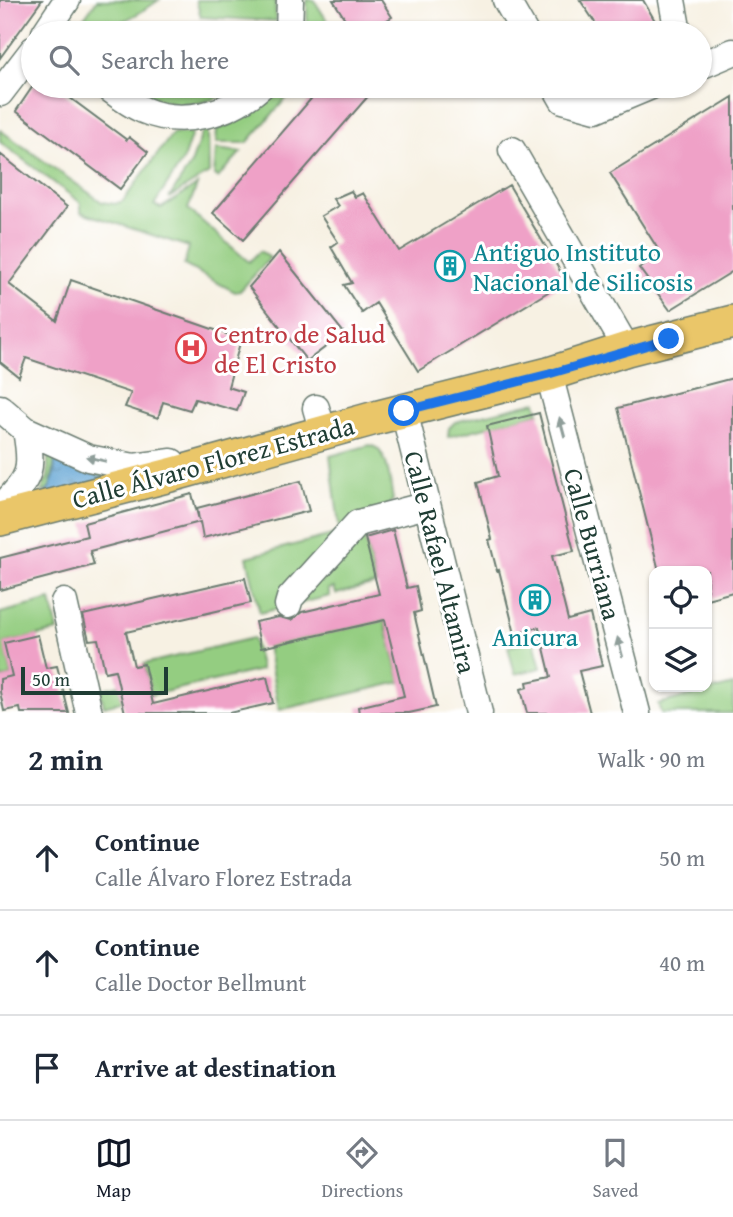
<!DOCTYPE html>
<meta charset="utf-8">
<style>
body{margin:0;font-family:"Gentium Book Plus",serif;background:#f6f6f7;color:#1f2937}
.controls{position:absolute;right:21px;bottom:21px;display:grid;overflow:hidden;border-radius:14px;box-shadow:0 2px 5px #0004}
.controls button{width:63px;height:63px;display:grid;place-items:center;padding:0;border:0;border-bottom:2px solid #e0e1e3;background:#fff;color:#1f2937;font:35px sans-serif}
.scale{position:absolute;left:21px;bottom:18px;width:147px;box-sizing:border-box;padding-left:7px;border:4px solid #1f3d34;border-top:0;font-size:19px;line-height:24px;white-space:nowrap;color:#1f3d34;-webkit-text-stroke:5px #fff;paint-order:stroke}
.stop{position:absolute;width:21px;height:21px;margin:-16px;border:5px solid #1a73e8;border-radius:50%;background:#fff}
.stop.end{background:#1a73e8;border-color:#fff;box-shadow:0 2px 7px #0008}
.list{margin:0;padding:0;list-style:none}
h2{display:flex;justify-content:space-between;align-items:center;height:91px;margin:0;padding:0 28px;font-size:30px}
h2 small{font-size:23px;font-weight:400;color:#747a83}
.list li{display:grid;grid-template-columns:46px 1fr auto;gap:21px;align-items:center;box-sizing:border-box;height:105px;padding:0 28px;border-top:2px solid #e0e1e3}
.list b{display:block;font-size:26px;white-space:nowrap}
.list p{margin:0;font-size:23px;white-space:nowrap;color:#747a83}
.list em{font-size:23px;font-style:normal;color:#747a83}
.icon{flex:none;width:38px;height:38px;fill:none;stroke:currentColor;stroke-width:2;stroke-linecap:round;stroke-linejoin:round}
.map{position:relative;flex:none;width:733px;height:713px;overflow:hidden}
.search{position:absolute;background:#fff;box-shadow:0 2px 5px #0004;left:21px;right:21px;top:21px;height:77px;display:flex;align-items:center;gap:18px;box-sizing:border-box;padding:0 24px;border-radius:38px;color:#747a83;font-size:26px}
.sheet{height:406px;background:#fff}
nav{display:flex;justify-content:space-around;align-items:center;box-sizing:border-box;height:98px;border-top:2px solid #e0e1e3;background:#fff;font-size:19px;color:#747a83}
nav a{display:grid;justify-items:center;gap:4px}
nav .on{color:#111827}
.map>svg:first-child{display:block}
.green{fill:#94cd81;stroke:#5a855a;stroke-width:2;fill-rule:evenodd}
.water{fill:url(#water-ripples);stroke:#3e7084;stroke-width:2}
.building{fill:#efa1c7}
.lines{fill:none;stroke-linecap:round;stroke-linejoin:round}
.minor-casing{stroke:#6b7c71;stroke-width:29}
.major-casing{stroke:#6b7c71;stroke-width:36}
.minor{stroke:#fff;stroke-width:26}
.major{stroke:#eac669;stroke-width:33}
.oneway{fill:#8f9e9a}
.route{stroke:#1a73e8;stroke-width:9}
.labels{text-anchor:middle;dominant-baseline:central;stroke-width:6;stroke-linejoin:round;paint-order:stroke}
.culture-label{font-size:26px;fill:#0d838f;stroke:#fff;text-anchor:start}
.health-label{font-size:26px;fill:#be3a42;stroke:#fff;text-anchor:start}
.street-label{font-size:26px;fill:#1f3d34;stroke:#fff}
</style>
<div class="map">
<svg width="733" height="713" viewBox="0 0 733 713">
<defs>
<pattern id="water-ripples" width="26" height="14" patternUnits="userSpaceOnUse" patternTransform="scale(1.75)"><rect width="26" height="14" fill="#5ea3d3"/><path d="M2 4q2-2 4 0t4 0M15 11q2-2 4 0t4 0" fill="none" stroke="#4d86ac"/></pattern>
</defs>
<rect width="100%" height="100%" fill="#fff"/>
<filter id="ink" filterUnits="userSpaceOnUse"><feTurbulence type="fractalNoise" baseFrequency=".0143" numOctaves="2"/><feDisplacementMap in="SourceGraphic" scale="14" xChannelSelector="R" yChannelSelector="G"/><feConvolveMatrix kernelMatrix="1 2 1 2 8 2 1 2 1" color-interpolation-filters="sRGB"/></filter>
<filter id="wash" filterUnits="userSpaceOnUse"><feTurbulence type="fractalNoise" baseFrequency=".00686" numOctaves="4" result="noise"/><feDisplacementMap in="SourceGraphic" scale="28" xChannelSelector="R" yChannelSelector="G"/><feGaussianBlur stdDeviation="1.57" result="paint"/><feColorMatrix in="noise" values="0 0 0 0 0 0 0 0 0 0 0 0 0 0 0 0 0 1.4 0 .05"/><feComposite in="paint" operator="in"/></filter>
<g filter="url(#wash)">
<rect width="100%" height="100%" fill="#f7f1e3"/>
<path class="green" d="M 97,0 L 159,0 C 134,18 104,33 73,33 Z
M 196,0 L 275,0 L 276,21 L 201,17 Z
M 307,0 L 314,0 L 335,33 L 307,26 Z
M 210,27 L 274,32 L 127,33 L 140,30 L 154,31 Z
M 129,86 L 239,86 C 205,111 163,107 129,86 Z
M 281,86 L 297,86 L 247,143 L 216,143 L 217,129 C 242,122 264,106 281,86 Z
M 0,130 L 102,202 L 115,204 L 123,201 L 173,133 L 192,133 L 183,160 L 154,205 L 161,208 L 197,185 L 188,209 L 249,262 L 260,251 L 270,258 L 240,291 L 235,292 L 184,265 L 189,247 L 81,212 L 81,203 L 0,142 Z
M 208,131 L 209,173 L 169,198 L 191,164 L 202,133 Z
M 216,149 L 241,152 L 218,178 L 214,175 Z
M 536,402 L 539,413 L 448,437 L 449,428 L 455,422 Z
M 370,445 C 389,449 390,484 393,500 L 364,533 L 376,584 L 336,594 L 334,588 L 328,589 L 330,596 L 260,613 L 247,557 L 340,533 L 330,456 Z
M 48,450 L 114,475 L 41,492 L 48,476 ZM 55,460 L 91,474 L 50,488 Z
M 51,600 L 58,631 L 5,643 L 12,676 L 0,679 L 0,613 Z
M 384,620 L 401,682 L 279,710 L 267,646 Z
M 253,638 L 261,670 L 151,695 L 144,664 Z
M 534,640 L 541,668 L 515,674 L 508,647 Z
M 119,685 L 123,701 L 104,706 L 100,690 Z
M 733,685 L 733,713 L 661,713 L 658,704 Z"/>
<path class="water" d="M 55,459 L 75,468 L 109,479 L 43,501 L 54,477 Z"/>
<g id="blocks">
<path class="building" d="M 0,0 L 42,0 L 0,58 Z
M 333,0 L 381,0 L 392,17 L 387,20 L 395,33 L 354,33 Z
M 580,0 L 643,0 L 662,33 L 602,33 Z
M 33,86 L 54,86 L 127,140 L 129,137 L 148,152 L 120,189 L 16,111 Z
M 322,86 L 377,86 L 243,240 L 213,213 Z
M 733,97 L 733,271 L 670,310 L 639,268 L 661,254 L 610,173 Z
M 0,154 L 67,207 L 9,284 L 57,321 L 71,280 L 241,339 L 228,387 L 244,392 L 237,411 L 195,399 L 190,410 L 163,402 L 158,418 L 125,407 L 131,393 L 26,358 L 19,377 L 0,362 Z
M 509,185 L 566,281 L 418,371 L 376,303 L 362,313 L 344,285 L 352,283 L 331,247 L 338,242 L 321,216 L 338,206 L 333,199 L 351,191 L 355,197 L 363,193 L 399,251 Z
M 279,252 L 344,333 L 307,361 L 249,287 Z
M 733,378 L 733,592 L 707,599 L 707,571 L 659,571 L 618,408 Z
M 539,413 L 574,551 L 552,556 L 568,620 L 590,614 L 602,666 L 579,671 L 590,713 L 527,713 L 521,689 L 528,687 L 527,682 L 551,677 L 539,627 L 515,634 L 499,570 L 497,571 L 489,540 L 492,539 L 478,482 L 498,476 L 487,426 Z
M 301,481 L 309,511 L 203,538 L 200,522 L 90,551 L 94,565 L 0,590 L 0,558 L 87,536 L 84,523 L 192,494 L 199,520 L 197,508 Z
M 393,530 L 407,588 L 416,586 L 421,611 L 414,613 L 436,707 L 409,713 L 359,713 L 358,707 L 404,696 L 385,620 L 261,648 L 255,622 L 279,617 L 291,620 L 302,612 L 379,594 L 365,538 Z
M 245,578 L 251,603 L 126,632 L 134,666 L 144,664 L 153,704 L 267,677 L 273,703 L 229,713 L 125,713 L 115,670 L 105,672 L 98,639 L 89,640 L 83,615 Z
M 38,635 L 46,668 L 57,666 L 69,713 L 21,713 L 20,708 L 4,711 L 0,692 L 0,679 L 12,676 L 4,643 Z"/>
</g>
</g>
<g filter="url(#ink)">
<use href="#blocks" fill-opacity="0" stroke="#6b7c71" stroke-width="2"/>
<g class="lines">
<g class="minor-casing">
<path id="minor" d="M 506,0 L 525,33
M 672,0 L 678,33
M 45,33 L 67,0
M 289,33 L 290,0
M 700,66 L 733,52
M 106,86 C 118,95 129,104 143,110 C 182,127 230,114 261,86
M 555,86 L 563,100 L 596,109 L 651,86
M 0,93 L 33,50
M 512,150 L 627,349
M 549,374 L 637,713
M 0,408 L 26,430 L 88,458 L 134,467 L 172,462
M 316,408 L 323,432
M 404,411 L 479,713
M 0,509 C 29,477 34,475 26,430
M 64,602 L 89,713
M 288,605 L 290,598 L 358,523 L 427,505"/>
</g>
<g class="major-casing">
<path id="major" d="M 0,519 L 178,473 L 379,417 L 549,374 L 627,349 L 733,322"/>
</g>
<use href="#minor" class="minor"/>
<use href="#major" class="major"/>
</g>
<defs><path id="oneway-solid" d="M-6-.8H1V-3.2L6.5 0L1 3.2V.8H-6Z" transform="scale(1.75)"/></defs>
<g class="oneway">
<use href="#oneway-solid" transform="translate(562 427) rotate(-105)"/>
<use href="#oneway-solid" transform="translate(96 459) rotate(-167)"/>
<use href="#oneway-solid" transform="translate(620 647) rotate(-105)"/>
</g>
</g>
<g class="lines" filter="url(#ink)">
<path class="route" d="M 404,411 L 549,374 L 669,339"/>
</g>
<defs>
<g id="building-ring" transform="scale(1.575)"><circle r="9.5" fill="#fff" stroke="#0f9aa8" stroke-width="1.5"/><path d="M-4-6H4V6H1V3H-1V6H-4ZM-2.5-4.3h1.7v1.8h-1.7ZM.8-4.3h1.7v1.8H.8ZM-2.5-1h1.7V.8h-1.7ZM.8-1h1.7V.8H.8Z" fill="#0f9aa8"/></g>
<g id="hospital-ring" transform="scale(1.575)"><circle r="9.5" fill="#fff" stroke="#e0444e" stroke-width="1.5"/><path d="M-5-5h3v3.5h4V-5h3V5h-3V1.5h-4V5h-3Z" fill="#e0444e"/></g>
</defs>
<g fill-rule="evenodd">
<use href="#building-ring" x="450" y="266"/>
<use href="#hospital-ring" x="191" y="348"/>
<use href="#building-ring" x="535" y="600"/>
</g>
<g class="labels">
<g class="culture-label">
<text x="473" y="251">Antiguo Instituto<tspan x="473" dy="30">Nacional de Silicosis</tspan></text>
<text x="535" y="636" text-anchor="middle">Anicura</text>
</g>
<g class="health-label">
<text x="214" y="333">Centro de Salud<tspan x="214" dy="30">de El Cristo</tspan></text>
</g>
<g class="street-label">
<text transform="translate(213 462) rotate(-15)">Calle Álvaro Florez Estrada</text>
<text transform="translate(593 544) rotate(75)">Calle Burriana</text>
<text transform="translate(441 562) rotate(76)">Calle Rafael Altamira</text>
</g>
</g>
</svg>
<div class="controls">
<button><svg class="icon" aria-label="locate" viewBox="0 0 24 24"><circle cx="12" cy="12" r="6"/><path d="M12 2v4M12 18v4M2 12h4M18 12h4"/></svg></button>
<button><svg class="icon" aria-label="layers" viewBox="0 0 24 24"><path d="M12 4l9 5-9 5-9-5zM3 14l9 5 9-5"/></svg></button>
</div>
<div class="scale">50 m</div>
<div class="stop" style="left:404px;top:411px"></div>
<div class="stop end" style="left:669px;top:339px"></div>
<div class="search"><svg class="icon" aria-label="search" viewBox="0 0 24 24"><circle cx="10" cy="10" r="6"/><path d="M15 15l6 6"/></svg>Search here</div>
</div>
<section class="sheet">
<h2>2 min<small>Walk · 90 m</small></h2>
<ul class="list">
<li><svg class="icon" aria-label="ahead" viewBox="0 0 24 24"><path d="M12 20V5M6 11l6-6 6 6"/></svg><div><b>Continue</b><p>Calle Álvaro Florez Estrada</p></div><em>50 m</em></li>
<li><svg class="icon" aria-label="ahead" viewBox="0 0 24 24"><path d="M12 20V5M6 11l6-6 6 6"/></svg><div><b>Continue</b><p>Calle Doctor Bellmunt</p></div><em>40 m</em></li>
<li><svg class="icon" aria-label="arrive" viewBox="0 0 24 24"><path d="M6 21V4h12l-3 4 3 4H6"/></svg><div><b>Arrive at destination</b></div></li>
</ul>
</section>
<nav>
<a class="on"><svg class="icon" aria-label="map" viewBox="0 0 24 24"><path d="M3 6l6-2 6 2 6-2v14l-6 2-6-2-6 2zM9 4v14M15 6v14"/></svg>Map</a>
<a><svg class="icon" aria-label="directions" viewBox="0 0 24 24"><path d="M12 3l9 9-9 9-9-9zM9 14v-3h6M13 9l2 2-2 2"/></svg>Directions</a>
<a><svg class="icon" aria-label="saved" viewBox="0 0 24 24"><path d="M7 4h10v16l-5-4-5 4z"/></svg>Saved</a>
</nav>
